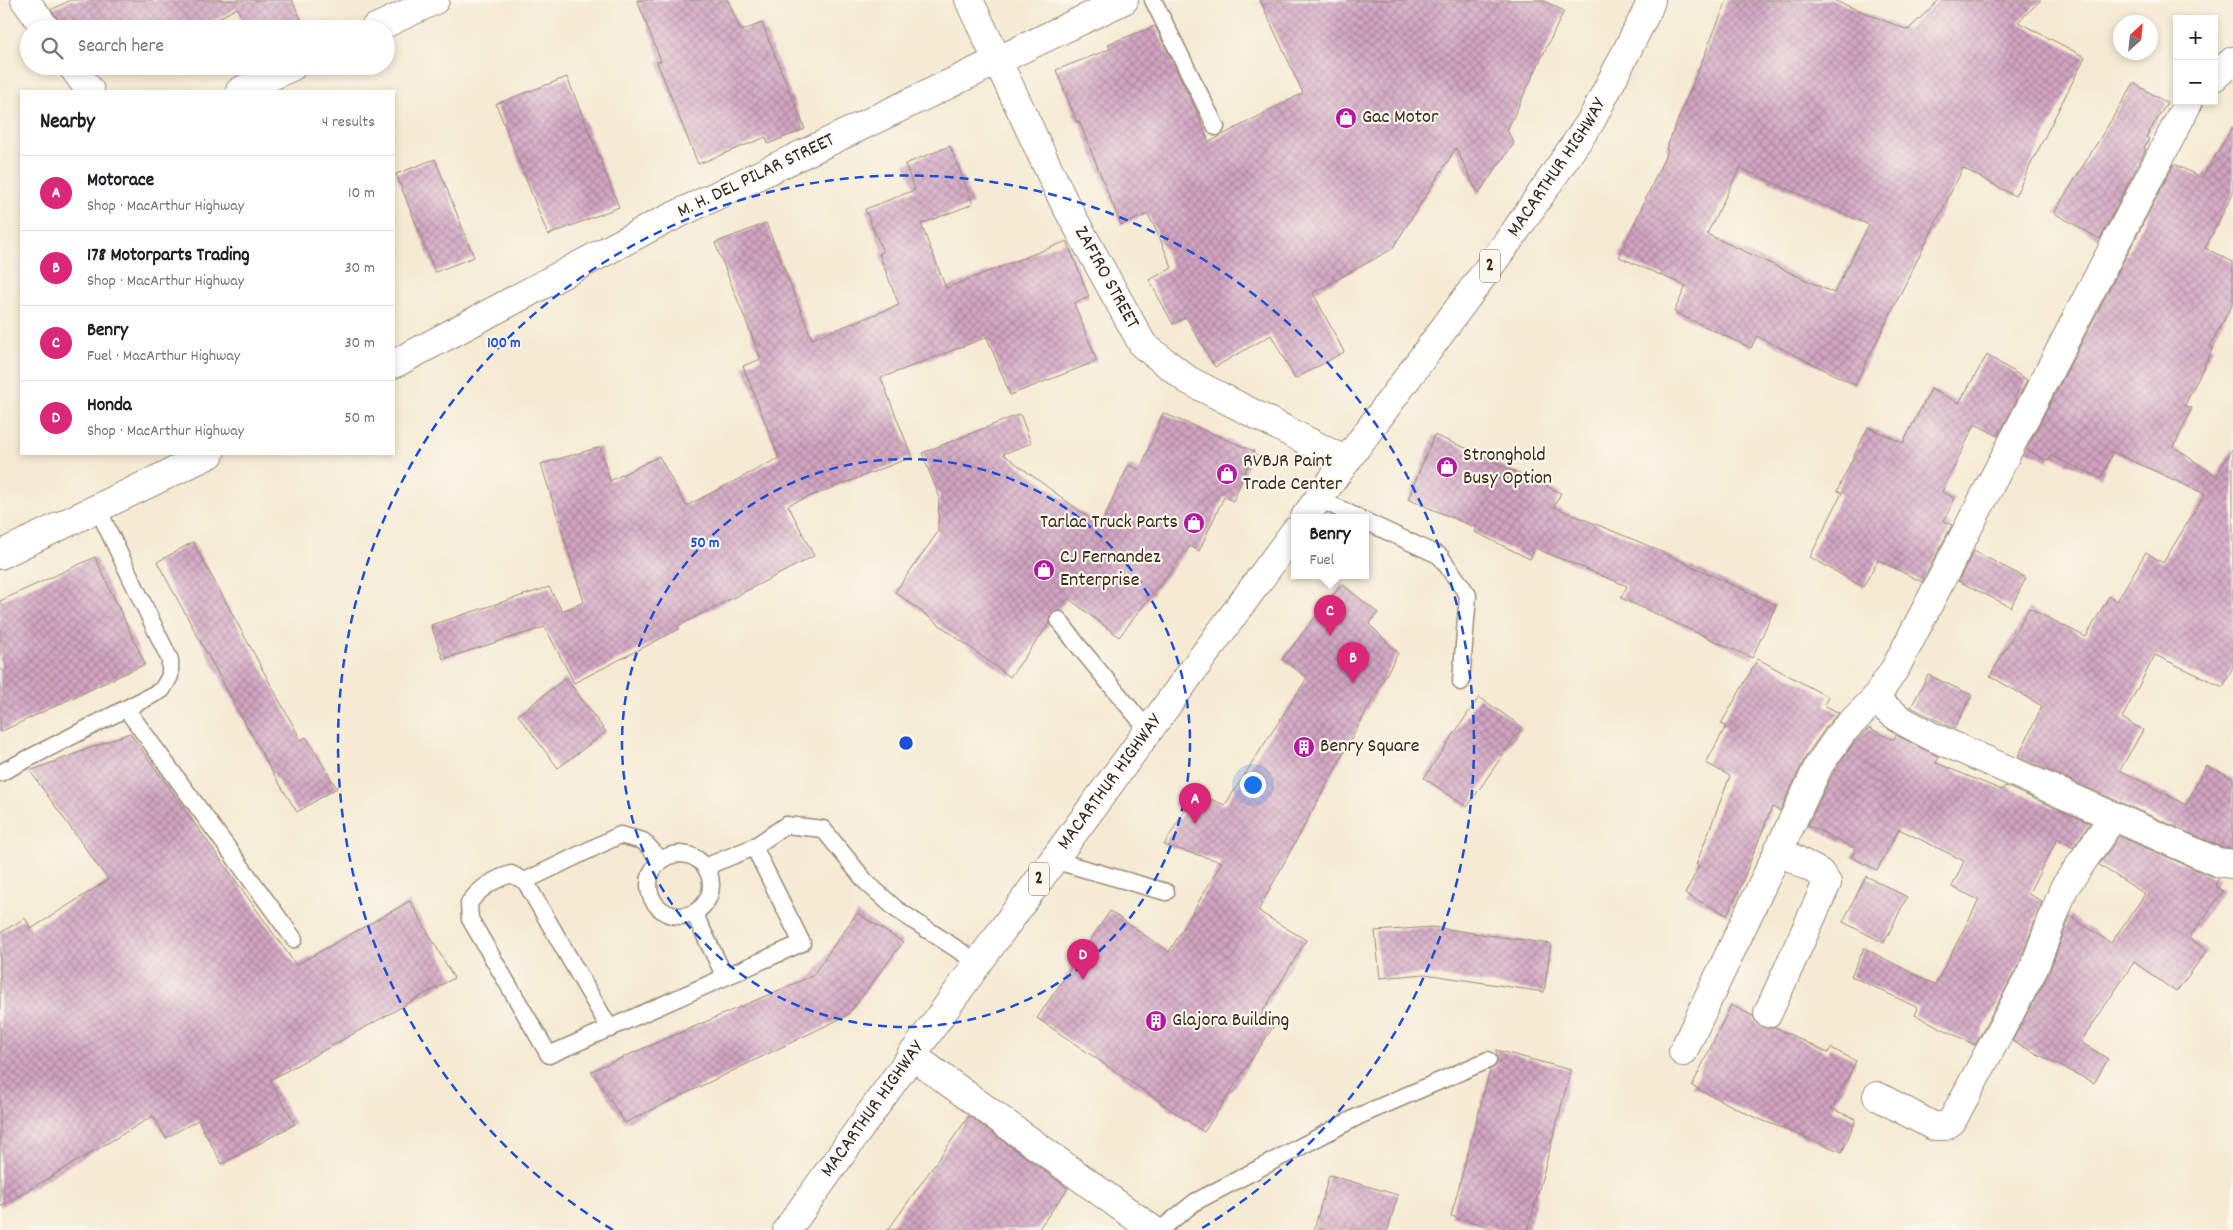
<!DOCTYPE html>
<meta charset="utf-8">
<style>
body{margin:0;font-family:Dekko,sans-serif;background:#f2f2f2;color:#202124}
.controls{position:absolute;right:15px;top:15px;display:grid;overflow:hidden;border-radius:0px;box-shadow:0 2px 8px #0003}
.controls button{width:45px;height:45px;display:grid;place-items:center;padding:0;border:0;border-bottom:1px solid #e0e0e0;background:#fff;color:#202124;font:25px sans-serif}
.compass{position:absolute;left:2113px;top:15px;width:45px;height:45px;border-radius:50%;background:#fff;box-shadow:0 2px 8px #0003;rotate:27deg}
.you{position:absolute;left:1252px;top:784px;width:18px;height:18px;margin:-12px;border:4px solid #fff;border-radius:50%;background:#1a73e8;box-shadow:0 0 0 8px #1a73e833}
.badge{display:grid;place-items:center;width:32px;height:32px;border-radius:50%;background:#db2777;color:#fff;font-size:16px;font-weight:700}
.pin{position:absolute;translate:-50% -41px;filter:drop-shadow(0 1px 2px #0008)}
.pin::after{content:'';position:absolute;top:26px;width:18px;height:15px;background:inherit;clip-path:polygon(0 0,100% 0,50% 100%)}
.popup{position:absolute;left:1291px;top:514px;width:78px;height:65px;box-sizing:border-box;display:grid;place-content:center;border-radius:0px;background:#fff;filter:drop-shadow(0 1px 4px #0005);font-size:16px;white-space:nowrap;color:#757577}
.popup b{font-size:19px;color:#202124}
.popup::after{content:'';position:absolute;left:50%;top:100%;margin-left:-10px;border:10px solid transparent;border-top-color:#fff}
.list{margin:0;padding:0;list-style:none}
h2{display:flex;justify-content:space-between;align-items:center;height:65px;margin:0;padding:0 20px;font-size:21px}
h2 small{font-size:16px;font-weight:400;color:#757577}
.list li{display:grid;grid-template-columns:32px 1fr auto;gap:15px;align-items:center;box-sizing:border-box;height:75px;padding:0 20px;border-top:1px solid #e0e0e0}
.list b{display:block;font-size:19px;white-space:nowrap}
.list p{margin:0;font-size:16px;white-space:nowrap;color:#757577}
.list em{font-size:16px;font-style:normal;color:#757577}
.icon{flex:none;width:28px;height:28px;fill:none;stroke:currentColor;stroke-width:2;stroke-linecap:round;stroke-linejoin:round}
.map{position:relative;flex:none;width:2233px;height:1230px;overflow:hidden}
.search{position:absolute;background:#fff;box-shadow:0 2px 8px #0003;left:20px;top:20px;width:375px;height:55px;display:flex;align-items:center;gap:12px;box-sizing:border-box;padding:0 18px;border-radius:28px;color:#757577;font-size:19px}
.panel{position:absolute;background:#fff;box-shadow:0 2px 8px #0003;left:20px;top:90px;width:375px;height:365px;border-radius:0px}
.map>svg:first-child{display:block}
.building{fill:url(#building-cross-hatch);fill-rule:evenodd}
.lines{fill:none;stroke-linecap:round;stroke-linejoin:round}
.service-casing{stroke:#988a78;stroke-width:19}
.minor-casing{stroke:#988a78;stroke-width:30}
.tertiary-casing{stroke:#988a78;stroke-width:30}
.trunk-casing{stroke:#988a78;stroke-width:30}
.service{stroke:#fff;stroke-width:16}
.minor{stroke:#fff;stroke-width:28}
.tertiary{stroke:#fff;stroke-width:28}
.trunk{stroke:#fff;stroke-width:28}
.ring{fill:none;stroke:#1d4ed8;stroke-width:2.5;stroke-dasharray:9 6}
.labels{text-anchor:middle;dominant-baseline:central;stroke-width:4.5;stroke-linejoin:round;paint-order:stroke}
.shield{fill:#fbf7ec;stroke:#75685c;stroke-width:1}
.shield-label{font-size:19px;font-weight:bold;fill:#3b2a1e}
.poi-label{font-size:20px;fill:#3b2a1e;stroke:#fbf7ec;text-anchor:start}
.street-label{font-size:20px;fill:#3b2a1e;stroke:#fbf7ec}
.centre{fill:#1d4ed8;stroke:#fbf7ec;stroke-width:2.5}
.ring-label{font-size:15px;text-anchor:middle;font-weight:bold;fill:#1d4ed8;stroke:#fbf7ec;stroke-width:4.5;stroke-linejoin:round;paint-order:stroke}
</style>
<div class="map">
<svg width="2233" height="1230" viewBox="0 0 2233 1230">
<defs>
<pattern id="building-cross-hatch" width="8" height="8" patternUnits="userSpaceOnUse" patternTransform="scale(1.25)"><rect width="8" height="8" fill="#d1a4c2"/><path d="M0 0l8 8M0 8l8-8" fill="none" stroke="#ab869d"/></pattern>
</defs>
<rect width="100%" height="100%" fill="#fbf7ec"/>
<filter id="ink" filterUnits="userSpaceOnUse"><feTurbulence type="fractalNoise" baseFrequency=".02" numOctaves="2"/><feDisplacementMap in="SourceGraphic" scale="10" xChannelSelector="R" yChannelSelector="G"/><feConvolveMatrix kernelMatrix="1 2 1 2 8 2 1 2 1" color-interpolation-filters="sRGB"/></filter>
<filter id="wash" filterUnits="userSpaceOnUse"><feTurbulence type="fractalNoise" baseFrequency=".0096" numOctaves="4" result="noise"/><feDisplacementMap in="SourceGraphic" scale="20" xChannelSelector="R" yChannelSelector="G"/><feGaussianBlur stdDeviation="1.12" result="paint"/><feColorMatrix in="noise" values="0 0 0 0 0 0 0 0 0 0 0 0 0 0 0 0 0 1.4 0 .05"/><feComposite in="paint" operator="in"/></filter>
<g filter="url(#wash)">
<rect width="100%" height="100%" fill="#f5ead3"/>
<g id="blocks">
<path class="building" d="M 71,0 L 292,0 L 306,29 L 247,29 L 237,8 L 199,29 L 61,29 L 59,20 L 51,10 Z
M 637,0 L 728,0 L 741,31 L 762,23 L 805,129 L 768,144 L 766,137 L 698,164 L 657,62 L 661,61 Z
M 1260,0 L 1542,0 L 1564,11 L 1507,130 L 1514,143 L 1478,194 L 1456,148 L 1392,249 L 1313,293 L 1344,352 L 1295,379 L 1271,335 L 1215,367 L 1186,317 L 1173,324 L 1149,280 L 1172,268 L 1161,241 L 1148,214 L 1121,225 L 1079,121 L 1077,122 L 1056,70 L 1110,49 L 1108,44 L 1155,26 L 1197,112 L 1209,142 L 1303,93 Z
M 1727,0 L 1833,0 L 1908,30 L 1939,0 L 2041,0 L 2018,22 L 2085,57 L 2015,196 L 1963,168 L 1855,385 L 1757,336 L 1751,348 L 1674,312 L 1686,286 L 1619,257 L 1668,150 L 1666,149 ZM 1740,168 L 1869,225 L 1834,293 L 1707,234 Z
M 567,77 L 619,207 L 548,235 L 496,104 Z
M 2134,83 L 2167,103 L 2146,137 L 2149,139 L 2144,148 L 2146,149 L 2100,239 L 2054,213 Z
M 2233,127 L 2233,193 L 2205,248 L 2233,262 L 2233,303 L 2210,346 L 2213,348 L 2185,405 L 2192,408 L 2174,447 L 2216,476 L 2233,448 L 2233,667 L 2223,687 L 2155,655 L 2122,718 L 2143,730 L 2120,770 L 2186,805 L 2206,765 L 2233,778 L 2233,848 L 2221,847 L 2018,757 L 2042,706 L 1990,676 L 2029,608 L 2086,637 L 2109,596 L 2117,601 L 2146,552 L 2163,563 L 2205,494 L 2113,452 L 2101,478 L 2051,456 L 2048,461 L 2026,450 L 2174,164 L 2202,178 Z
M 950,146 L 973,204 L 921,224 L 946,288 L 1067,241 L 1089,297 L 1074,303 L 1097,361 L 1010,395 L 987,337 L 881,378 L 912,457 L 788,505 L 814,556 L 678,626 L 679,629 L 574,683 L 545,627 L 443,659 L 431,625 L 549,587 L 562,611 L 584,602 L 541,464 L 600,447 L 610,481 L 659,456 L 686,506 L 779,458 L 743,366 L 761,359 L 715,243 L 766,223 L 812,339 L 899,305 L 879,254 L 883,252 L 865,209 L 915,190 L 905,164 Z
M 435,159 L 474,257 L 435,272 L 396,174 Z
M 1987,355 L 2027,380 L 1998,436 L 1975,424 L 1942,492 L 1955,498 L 1944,521 L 1952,525 L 1922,582 L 1878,560 L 1863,587 L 1810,557 L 1842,493 L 1837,491 L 1868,427 L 1903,443 L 1931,389 L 1959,403 Z
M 1163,413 L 1254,451 L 1233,501 L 1224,497 L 1199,551 L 1190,546 L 1119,637 L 1068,598 L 1059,610 L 1050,616 L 1050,623 L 1010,677 L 895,592 L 938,532 L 939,496 L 922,453 L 1020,414 L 1031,443 L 1003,454 L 1100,526 L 1129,465 L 1140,470 Z
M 1434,435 L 1490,458 L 1490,460 L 1561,493 L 1554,507 L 1642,543 L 1776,605 L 1752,658 L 1621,598 L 1627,586 L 1535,548 L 1530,559 L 1475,532 L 1477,528 L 1408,499 Z
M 193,542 L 301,740 L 306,737 L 337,788 L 297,812 L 271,770 L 157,562 Z
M 1974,551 L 2026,578 L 2011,607 L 1958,581 Z
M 95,557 L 145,664 L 0,732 L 0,601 Z
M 1342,584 L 1378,613 L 1369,624 L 1398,653 L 1258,911 L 1306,940 L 1261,1015 L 1275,1024 L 1204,1132 L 1037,1018 L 1110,911 L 1169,952 L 1222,862 L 1164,845 L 1195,793 L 1225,805 L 1307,678 L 1282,659 Z
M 1758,659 L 1828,697 L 1824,705 L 1839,713 L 1829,723 L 1806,756 L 1780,811 L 1772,807 L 1737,895 L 1727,915 L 1685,894 L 1699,866 L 1696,865 L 1730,776 L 1706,763 L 1726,726 L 1721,724 Z
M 1928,675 L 1972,695 L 1954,729 L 1911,707 Z
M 566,678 L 606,732 L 558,768 L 518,715 Z
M 1479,697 L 1522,727 L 1467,807 L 1424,778 Z
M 1869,728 L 1891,739 L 1894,739 L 1896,735 L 1939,757 L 1936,763 L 2002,790 L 2005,786 L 2090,823 L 2073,848 L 2058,838 L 2028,894 L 2042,901 L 2020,962 L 1975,1045 L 1915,1015 L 1918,1008 L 1851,976 L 1864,948 L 1935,985 L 1979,900 L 1952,887 L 1964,861 L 1899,829 L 1877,870 L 1851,857 L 1856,849 L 1808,825 L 1833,773 L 1854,742 Z
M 130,733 L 296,965 L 410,901 L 454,978 L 270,1080 L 295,1124 L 222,1164 L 198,1120 L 166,1138 L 153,1116 L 0,1207 L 0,933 L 25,918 L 31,929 L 108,880 L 30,771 Z
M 2119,836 L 2211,876 L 2219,878 L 2215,886 L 2223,891 L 2189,938 L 2207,951 L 2176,992 L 2134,962 L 2081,1042 L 2108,1059 L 2094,1083 L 2012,1041 L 2048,975 L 2070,916 L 2111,943 L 2145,894 L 2099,865 Z
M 1866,876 L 1907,897 L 1884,943 L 1843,922 Z
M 857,913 L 903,942 L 848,1015 L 625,1123 L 591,1071 L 812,976 Z
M 1432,927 L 1551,944 L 1544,992 L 1425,974 L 1380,978 L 1375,931 Z
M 1731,1005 L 1753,1016 L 1756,1022 L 1762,1027 L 1775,1027 L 1828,1053 L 1831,1048 L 1856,1061 L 1832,1109 L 1856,1119 L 1842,1152 L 1754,1117 L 1692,1086 Z
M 1496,1050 L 1571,1070 L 1528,1230 L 1501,1230 L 1451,1216 L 1490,1070 L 1496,1066 L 1498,1062 Z
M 969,1116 L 1068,1188 L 1038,1230 L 888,1230 Z
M 1329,1175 L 1398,1195 L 1388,1230 L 1314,1230 Z"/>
</g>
</g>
<g filter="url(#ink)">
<use href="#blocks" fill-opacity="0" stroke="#988a78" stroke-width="1"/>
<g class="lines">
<g class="service-casing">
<path id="service" d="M 1153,0 L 1216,127
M 1319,499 L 1357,517
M 1365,521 L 1440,556 L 1468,595 L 1461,682
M 1059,620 L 1076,643 L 1148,730
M 127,710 L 294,939
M 0,773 L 162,690 L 170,676 L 170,660 L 98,509
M 754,847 L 786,825 L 823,829 L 866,882 L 896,909 L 978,963
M649 885a31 31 0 1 1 62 0a31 31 0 1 1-62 0Z
M 1053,860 L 1166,892
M 525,881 L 620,835 L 643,841 L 661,860
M 694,913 L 725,977
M 610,1029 L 525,881 L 511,874 C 495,879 479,889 469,903 L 470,919 L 549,1055 C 634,1018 718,980 802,943 L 754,847 L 705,867
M 1160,1230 L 1195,1202 L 1359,1116 L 1488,1060"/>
</g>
<g class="minor-casing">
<g id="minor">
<path d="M 25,0 L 46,29"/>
<path id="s1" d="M 969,0 L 1064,202 L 1143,345 L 1188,380 L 1346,461"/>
<path d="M 374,29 L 435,0"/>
<path d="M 72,66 L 90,91"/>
<path d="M 2214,77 L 2233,61"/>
<path d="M 240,91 L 293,66"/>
<path d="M 1874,700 L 1903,721 L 1931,736 L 2217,862 L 2233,864"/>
<path d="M 1768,1013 L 1827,883 L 1820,873 L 1778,850"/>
<path d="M 1683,1052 L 1819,765 L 1842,732 L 1874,700 L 1896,667 L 2189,101"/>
<path d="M 911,1055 L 1153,1230"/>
<path d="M 1877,1096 L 1933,1126 L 1945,1126 L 1952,1121 L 2034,968 L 2064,888 L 2114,816"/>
</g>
</g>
<g class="tertiary-casing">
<g id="tertiary">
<path id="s2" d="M 394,364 L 653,226 L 1124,0"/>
<path d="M 0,555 L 210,454"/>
</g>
</g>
<g class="trunk-casing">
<g id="trunk">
<path id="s3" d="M 1305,517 L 1512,236 L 1591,121 L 1648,9 L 1651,0"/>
<path id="s4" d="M 787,1230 L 978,963 L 1295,531"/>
</g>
</g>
<use href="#service" class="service"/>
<use href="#minor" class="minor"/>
<use href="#tertiary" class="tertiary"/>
<use href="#trunk" class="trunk"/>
</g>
</g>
<g class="ring">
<circle cx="906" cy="743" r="284"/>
<path d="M613 1230A568 568 0 1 1 1199 1230"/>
</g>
<defs>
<g id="shop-disc" transform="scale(1.125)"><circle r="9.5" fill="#b5179e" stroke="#fbf7ec"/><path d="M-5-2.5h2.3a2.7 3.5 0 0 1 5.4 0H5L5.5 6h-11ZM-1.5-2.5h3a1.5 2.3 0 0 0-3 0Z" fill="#fff"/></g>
<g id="building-disc" transform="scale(1.125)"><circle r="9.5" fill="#b5179e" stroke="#fbf7ec"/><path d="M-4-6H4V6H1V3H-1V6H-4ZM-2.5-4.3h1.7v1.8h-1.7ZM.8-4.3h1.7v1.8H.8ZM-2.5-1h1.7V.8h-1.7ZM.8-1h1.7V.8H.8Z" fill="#fff"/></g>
</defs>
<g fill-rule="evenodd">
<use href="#shop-disc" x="1346" y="118"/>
<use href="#shop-disc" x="1447" y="467"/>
<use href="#shop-disc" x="1227" y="474"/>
<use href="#shop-disc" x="1194" y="523"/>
<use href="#shop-disc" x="1044" y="570"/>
<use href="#building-disc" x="1304" y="747"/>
<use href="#building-disc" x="1156" y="1021"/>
</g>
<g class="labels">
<g class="shield">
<rect x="1480" y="249.5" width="20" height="33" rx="4"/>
<rect x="1029" y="862.5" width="20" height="33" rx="4"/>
</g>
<g class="shield-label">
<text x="1490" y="266">2</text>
<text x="1039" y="879">2</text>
</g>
<g class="poi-label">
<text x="1362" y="118">Gac Motor</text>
<text x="1463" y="456">Stronghold<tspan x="1463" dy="23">Busy Option</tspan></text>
<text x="1243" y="462">RVBJR Paint<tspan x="1243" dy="23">Trade Center</tspan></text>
<text x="1178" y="523" text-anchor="end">Tarlac Truck Parts</text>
<text x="1060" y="558">CJ Fernandez<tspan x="1060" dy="23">Enterprise</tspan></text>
<text x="1320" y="747">Benry Square</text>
<text x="1172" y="1021">Glajora Building</text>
</g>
<g class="street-label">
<text stroke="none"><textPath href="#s3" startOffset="431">MACARTHUR HIGHWAY</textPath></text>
<text stroke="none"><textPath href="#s2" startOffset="408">M. H. DEL PILAR STREET</textPath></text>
<text stroke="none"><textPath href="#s1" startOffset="310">ZAFIRO STREET</textPath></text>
<text stroke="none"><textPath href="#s4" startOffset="552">MACARTHUR HIGHWAY</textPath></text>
<text stroke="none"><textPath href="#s4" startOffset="148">MACARTHUR HIGHWAY</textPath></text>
</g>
</g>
<circle cx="906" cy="743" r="8" class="centre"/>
<g class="ring-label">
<text x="504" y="347">100 m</text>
<text x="705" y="547">50 m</text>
</g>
</svg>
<div class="controls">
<button>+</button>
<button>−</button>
</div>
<svg class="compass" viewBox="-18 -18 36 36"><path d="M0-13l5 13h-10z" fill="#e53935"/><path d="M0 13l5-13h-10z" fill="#757577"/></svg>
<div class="you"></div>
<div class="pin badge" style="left:1195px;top:824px">A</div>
<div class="pin badge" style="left:1353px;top:683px">B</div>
<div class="pin badge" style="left:1330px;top:636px">C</div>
<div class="popup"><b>Benry</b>Fuel</div>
<div class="pin badge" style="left:1083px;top:980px">D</div>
<div class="search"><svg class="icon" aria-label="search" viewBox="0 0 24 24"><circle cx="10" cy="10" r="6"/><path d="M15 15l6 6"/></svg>Search here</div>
<section class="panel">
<h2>Nearby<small>4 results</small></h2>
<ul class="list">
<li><span class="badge">A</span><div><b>Motorace</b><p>Shop · MacArthur Highway</p></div><em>10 m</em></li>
<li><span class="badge">B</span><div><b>178 Motorparts Trading</b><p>Shop · MacArthur Highway</p></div><em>30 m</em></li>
<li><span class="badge">C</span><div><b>Benry</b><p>Fuel · MacArthur Highway</p></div><em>30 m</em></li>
<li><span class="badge">D</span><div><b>Honda</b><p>Shop · MacArthur Highway</p></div><em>50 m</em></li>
</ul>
</section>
</div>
